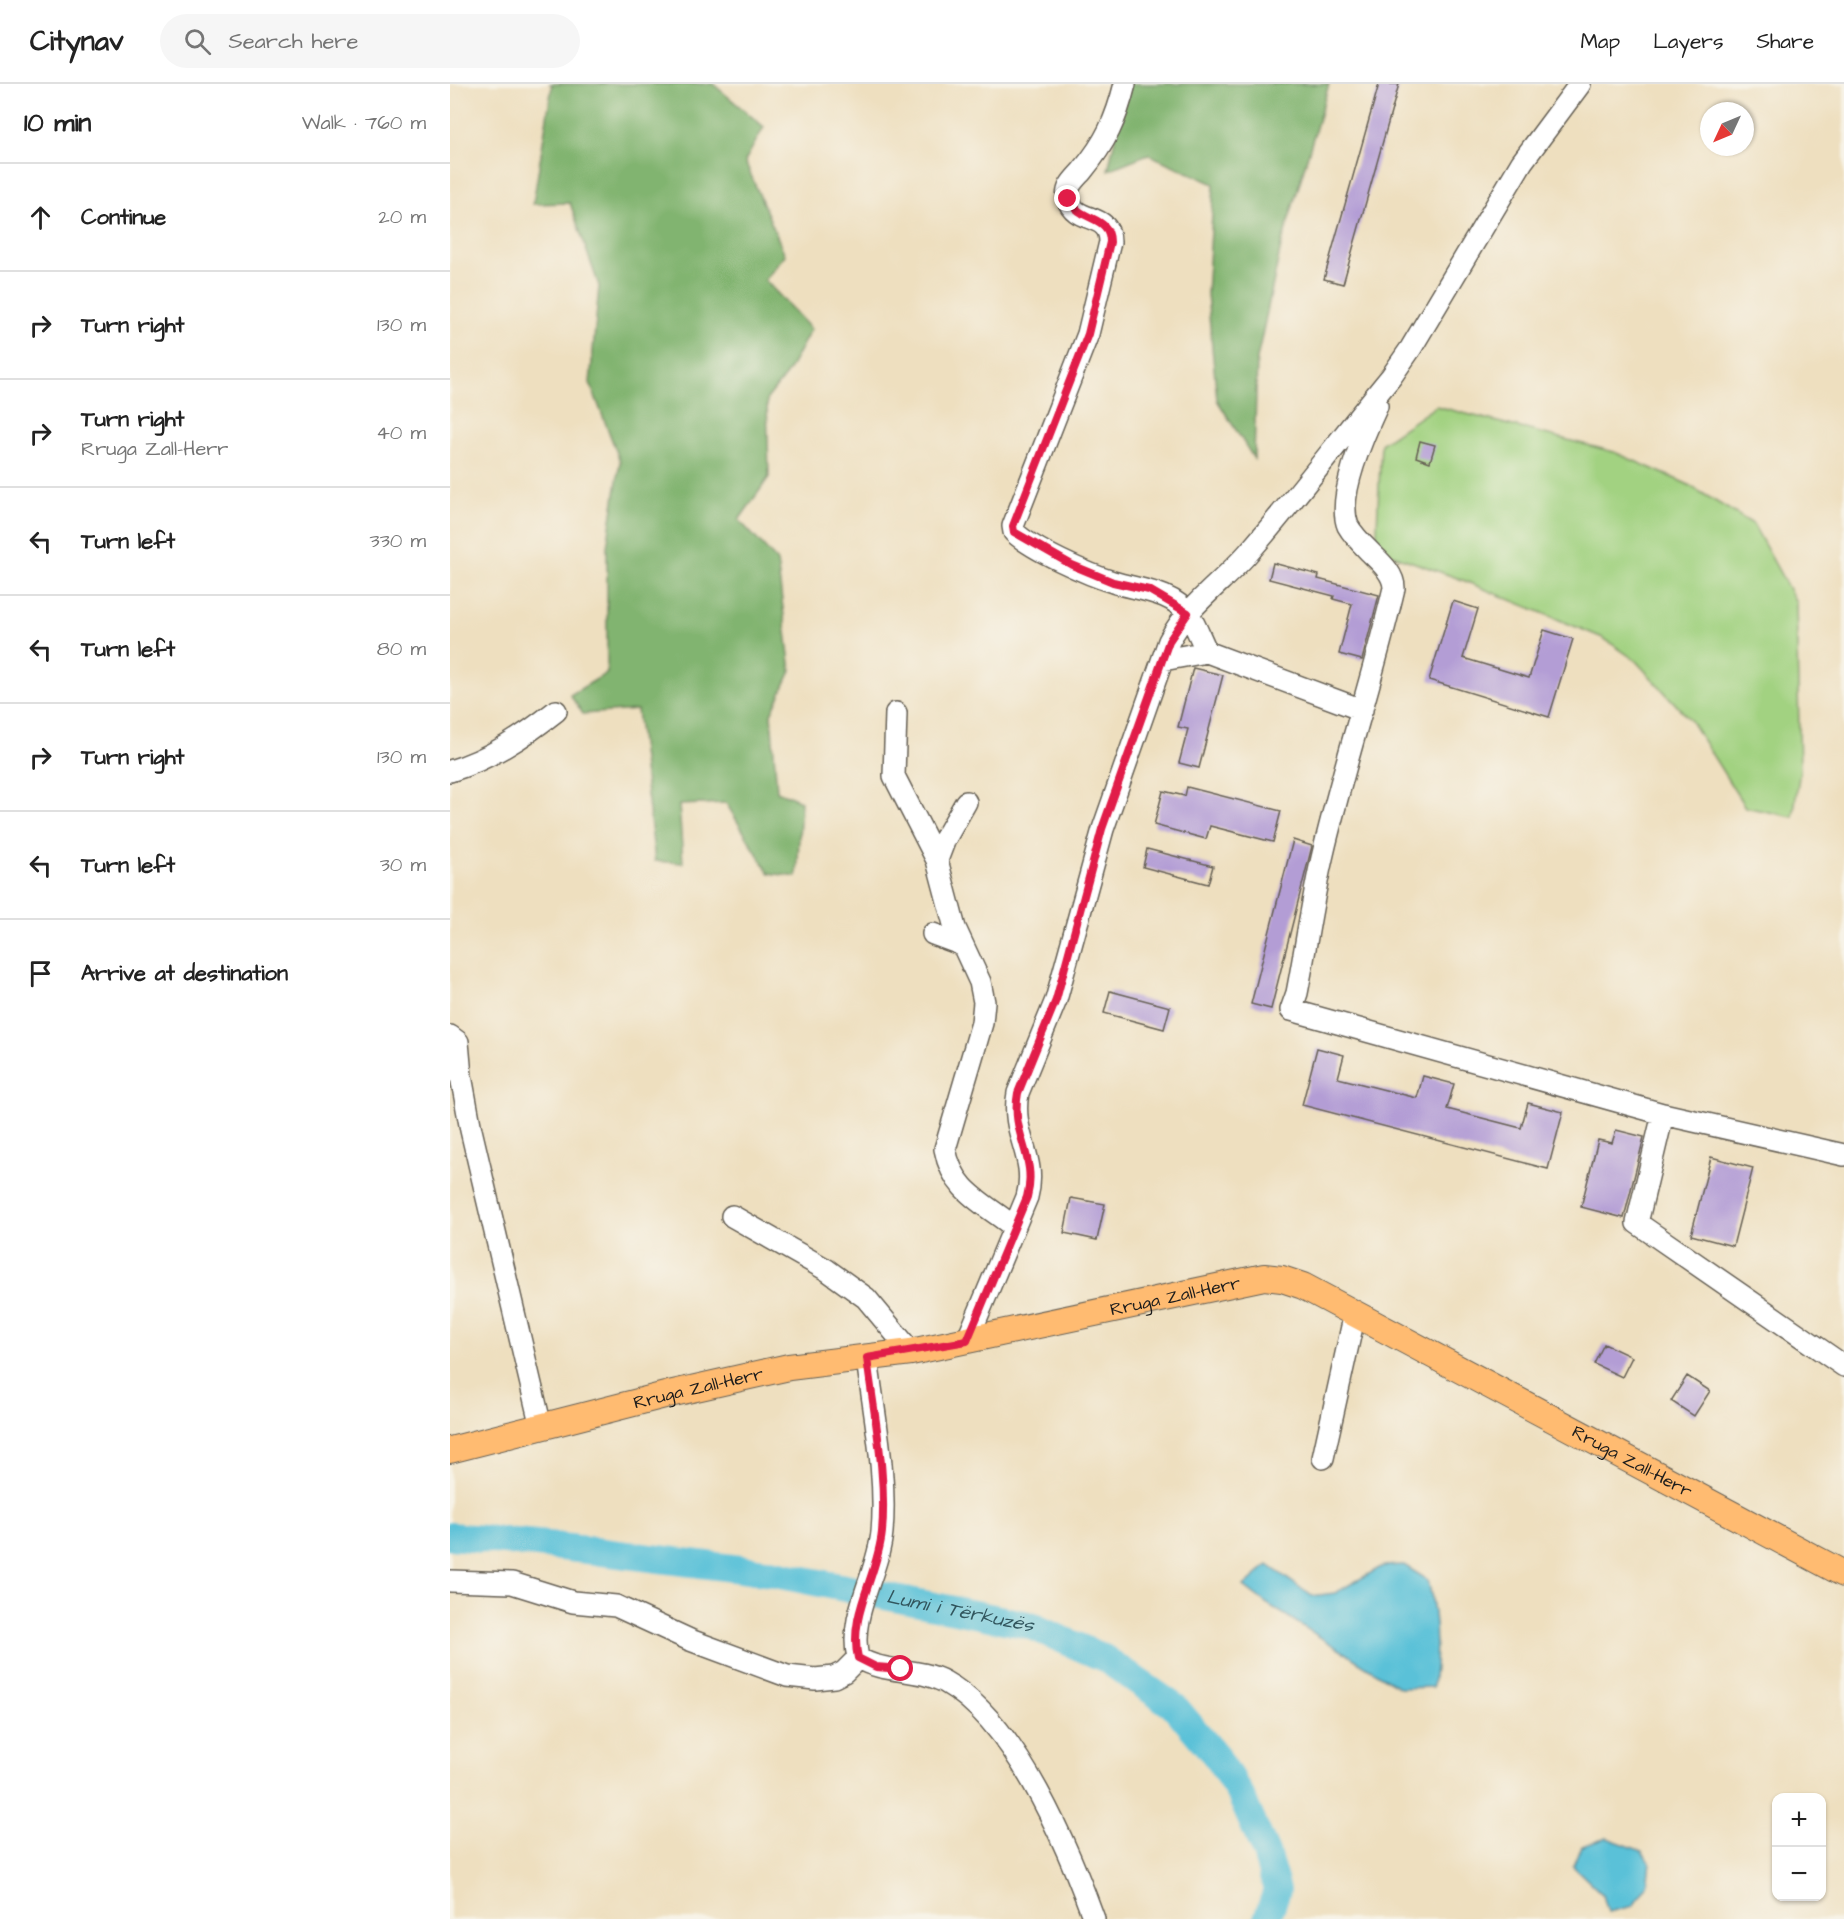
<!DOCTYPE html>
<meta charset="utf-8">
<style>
body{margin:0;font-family:"Architects Daughter",sans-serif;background:#f6f6f6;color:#222}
.controls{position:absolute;right:18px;bottom:18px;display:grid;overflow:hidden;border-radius:12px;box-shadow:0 2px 4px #0004}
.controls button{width:54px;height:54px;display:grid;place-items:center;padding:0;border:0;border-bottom:2px solid #e0e0e0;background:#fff;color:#222;font:30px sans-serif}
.compass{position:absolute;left:1250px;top:18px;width:54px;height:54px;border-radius:50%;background:#fff;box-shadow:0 2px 4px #0004;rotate:226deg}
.stop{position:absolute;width:18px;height:18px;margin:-14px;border:4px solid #e11d48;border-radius:50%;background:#fff}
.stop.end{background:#e11d48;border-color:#fff;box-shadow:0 2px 6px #0008}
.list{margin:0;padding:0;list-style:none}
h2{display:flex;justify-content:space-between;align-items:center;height:78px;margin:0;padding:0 24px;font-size:26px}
h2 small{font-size:20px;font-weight:400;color:#767676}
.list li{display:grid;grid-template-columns:39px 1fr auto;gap:18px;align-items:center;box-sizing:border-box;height:108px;padding:0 24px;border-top:2px solid #e0e0e0}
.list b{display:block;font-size:22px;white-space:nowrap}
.list p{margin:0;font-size:20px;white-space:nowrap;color:#767676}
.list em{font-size:20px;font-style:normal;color:#767676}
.icon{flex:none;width:33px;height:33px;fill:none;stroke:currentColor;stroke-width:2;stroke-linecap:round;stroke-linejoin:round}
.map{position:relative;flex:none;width:1394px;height:1835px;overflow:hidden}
header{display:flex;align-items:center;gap:36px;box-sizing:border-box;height:84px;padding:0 30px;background:#fff;border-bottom:2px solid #e0e0e0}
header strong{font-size:28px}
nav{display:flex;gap:33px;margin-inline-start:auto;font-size:21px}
.search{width:420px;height:54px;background:#f6f6f6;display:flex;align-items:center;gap:15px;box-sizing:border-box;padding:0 21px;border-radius:33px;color:#767676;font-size:22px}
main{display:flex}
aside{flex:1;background:#fff}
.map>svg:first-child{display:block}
.green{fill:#a2d281;stroke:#5f774e;stroke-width:1.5}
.forest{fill:#81b46f;stroke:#4e6846;stroke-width:1.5}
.water{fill:#5ac1d8;stroke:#3b6e7a;stroke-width:1.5}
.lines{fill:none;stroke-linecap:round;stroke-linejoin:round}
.river{stroke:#5ac1d8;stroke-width:28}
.building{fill:#b39dd5}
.minor-casing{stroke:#666055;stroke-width:24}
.major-casing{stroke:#666055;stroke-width:28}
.minor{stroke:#fff;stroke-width:21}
.major{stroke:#ffbb71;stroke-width:26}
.route{stroke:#e11d48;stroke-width:8}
.labels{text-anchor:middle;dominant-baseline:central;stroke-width:4.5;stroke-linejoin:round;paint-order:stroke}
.street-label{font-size:18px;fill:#1c1c1c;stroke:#f7f3e8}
.water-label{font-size:20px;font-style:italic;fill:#32565e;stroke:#f7f3e8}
</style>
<header>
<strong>Citynav</strong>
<div class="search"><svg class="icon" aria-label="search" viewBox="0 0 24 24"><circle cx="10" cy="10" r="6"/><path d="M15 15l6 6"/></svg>Search here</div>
<nav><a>Map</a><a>Layers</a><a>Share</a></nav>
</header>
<main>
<aside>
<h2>10 min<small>Walk · 760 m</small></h2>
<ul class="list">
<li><svg class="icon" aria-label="ahead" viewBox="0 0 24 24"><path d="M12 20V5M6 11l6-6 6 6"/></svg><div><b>Continue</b></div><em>20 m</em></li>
<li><svg class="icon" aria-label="right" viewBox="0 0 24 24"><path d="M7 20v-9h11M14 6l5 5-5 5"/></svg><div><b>Turn right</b></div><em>130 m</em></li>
<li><svg class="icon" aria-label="right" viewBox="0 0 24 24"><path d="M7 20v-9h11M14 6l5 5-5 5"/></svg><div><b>Turn right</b><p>Rruga Zall-Herr</p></div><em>40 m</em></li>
<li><svg class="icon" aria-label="left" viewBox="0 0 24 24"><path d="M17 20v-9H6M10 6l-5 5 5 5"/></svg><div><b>Turn left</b></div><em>330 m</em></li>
<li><svg class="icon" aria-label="left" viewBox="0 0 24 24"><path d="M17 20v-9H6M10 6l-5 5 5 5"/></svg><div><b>Turn left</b></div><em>80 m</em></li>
<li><svg class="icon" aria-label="right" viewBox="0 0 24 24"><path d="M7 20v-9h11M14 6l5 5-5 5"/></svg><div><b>Turn right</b></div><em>130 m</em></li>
<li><svg class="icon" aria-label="left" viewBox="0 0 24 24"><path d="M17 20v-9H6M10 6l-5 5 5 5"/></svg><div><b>Turn left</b></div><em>30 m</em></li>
<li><svg class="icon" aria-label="arrive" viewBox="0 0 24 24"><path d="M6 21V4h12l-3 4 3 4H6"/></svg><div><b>Arrive at destination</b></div></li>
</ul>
</aside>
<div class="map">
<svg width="1394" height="1835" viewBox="0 0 1394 1835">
<rect width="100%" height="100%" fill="#f7f3e8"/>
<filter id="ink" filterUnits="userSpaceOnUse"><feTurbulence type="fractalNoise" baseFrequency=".0167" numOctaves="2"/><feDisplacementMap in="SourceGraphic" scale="12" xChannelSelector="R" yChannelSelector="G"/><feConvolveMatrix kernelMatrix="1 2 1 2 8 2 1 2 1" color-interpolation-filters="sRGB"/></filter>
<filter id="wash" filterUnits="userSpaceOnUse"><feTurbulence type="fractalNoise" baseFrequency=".008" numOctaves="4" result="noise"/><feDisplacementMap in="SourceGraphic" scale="24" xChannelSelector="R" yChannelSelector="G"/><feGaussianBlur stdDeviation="1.35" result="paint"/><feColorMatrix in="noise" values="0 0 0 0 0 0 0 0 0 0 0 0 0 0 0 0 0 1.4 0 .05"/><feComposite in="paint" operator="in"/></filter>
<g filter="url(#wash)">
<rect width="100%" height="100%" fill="#eedfbf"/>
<path class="green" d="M 986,322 L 1164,368 L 1237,400 L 1303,440 L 1346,518 L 1350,686 L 1343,733 L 1295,723 L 1241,637 L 1185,576 L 1153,554 L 1010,495 L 926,465 L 931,360 Z"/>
<path class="forest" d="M 100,0 L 263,0 L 314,43 L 295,77 L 335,171 L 315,196 L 361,245 L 338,288 L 317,315 L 319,393 L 289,436 L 327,477 L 341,587 L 321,630 L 327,707 L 351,717 L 347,793 L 319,789 L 276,719 L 229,721 L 233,779 L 205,777 L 187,626 L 133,630 L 120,611 L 157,589 L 157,463 L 170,377 L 140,299 L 149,202 L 120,119 L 83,120 L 102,2 Z
M 677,0 L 879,0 L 831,162 L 807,275 L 804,375 L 767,316 L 757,210 L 764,100 L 698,70 L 658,86 Z"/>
<path class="water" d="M 818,1481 L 862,1512 L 885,1509 L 933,1482 L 954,1481 L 978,1496 C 987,1532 988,1566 983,1603 L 950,1604 L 816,1519 L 794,1502 Z
M 1157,1754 L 1192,1767 L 1200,1778 L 1197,1802 L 1183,1822 L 1158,1828 L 1153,1811 L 1123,1782 L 1131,1762 Z"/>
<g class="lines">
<path class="river" id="s1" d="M 0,1452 L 87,1460 L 315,1488 L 579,1541 L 654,1574 L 725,1623 L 767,1673 L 791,1712 L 816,1769 L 827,1806 L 817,1835"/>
</g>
<g id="blocks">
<path class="building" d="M 929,0 L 949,0 L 893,200 L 874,195 Z
M 970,357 L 985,361 L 980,378 L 966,373 Z
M 823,479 L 869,491 L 868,495 L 929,511 L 912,576 L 889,570 L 902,520 L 883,515 L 884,512 L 819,495 Z
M 1003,517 L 1028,525 L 1013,574 L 1079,594 L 1094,546 L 1123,555 L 1099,633 L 979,596 Z
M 743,584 L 773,591 L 749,684 L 729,679 L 738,645 L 728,643 Z
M 737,703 L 831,727 L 823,758 L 760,742 L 756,755 L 704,741 L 713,707 L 735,712 Z
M 843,756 L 862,762 L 821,925 L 801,920 Z
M 697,765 L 763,782 L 758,800 L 693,783 Z
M 660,907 L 720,923 L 714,945 L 654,929 Z
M 867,964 L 894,971 L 888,994 L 967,1014 L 973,992 L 1004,1000 L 997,1025 L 1071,1044 L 1078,1019 L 1113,1028 L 1098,1085 L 852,1021 Z
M 1166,1046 L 1194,1053 L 1174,1134 L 1131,1123 L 1148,1056 L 1162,1059 Z
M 1261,1073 L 1303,1084 L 1283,1162 L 1241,1151 Z
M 621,1114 L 655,1120 L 647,1156 L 614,1149 Z
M 1154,1260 L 1182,1273 L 1172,1293 L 1144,1280 Z
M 1237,1292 L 1260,1307 L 1244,1332 L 1221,1317 Z"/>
</g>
</g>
<g filter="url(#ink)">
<use href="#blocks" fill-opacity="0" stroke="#666055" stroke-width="1.5"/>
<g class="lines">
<g class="minor-casing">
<path id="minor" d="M 675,0 C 666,36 656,58 632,87 C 625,95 615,103 618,115 C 625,141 660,127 660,158 L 638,250 L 563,442 L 564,448 C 581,465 639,491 663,498 C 688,506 722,507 739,531 C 746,542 751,556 757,568
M 927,322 C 915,348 886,413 898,442 C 903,451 911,459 919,467 C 929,477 944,489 944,504 C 923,594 894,680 873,770 C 862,816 856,863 847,909 L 841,926 L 1213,1030 L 1187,1139 L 1394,1282
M 713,576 L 757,568 L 912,626
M 446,629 L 444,692 L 487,776 L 505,844 L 530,898 L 534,918 L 532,939 L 495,1065 C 503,1108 533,1118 564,1143
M 0,687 C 40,675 73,653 106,627
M 487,776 L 495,755 L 516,718
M 483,850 L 510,860
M 0,952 L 8,958 L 11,992 L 21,1046 L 91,1343
M 1213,1030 L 1394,1071
M 282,1132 L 377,1186 L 416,1214 L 461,1268
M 517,1257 L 577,1113 C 588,1072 560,1051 568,1009 L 606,916 L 653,745 L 719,557 C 737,522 773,498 799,468 C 848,412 893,351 941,293 L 961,264 L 1072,78 L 1130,0
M 417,1274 C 424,1331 437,1391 432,1448 C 428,1491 398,1531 408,1574 C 435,1590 467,1583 495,1598 C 566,1638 617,1761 644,1835
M 873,1374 L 905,1229
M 0,1497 L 62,1499 L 123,1518 L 166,1522 L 240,1556 L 337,1592 L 365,1595 L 384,1593 L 394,1588 L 408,1574"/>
</g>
<g class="major-casing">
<g id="major">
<path id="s2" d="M 0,1366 L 219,1310 L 339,1283 L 461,1268 L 814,1193 L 832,1195 L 853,1202 L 1394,1490"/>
</g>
</g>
<use href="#minor" class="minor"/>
<use href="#major" class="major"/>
</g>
</g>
<g class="lines" filter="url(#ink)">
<path class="route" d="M 451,1585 L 426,1583 L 408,1574 C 398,1531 428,1491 432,1448 C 437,1391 424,1331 417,1274 L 517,1257 L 577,1113 C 588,1072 560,1051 568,1009 L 606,916 L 652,745 L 673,686 L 719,557 L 738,529 L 699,506 L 663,498 L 622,481 L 564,448 L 563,442 L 638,250 L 660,158 C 660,131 632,139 618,115"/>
</g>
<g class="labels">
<g class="street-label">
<text stroke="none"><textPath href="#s2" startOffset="742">Rruga Zall-Herr</textPath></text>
<text stroke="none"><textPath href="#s2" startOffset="256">Rruga Zall-Herr</textPath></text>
<text stroke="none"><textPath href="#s2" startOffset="1246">Rruga Zall-Herr</textPath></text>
</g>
<g class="water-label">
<text stroke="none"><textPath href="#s1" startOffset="516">Lumi i Tërkuzës</textPath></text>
</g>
</g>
</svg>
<div class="controls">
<button>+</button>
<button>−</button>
</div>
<svg class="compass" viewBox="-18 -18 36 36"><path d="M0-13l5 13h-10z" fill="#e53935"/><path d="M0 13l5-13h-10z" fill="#767676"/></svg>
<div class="stop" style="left:451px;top:1585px"></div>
<div class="stop end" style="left:618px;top:115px"></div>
</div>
</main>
